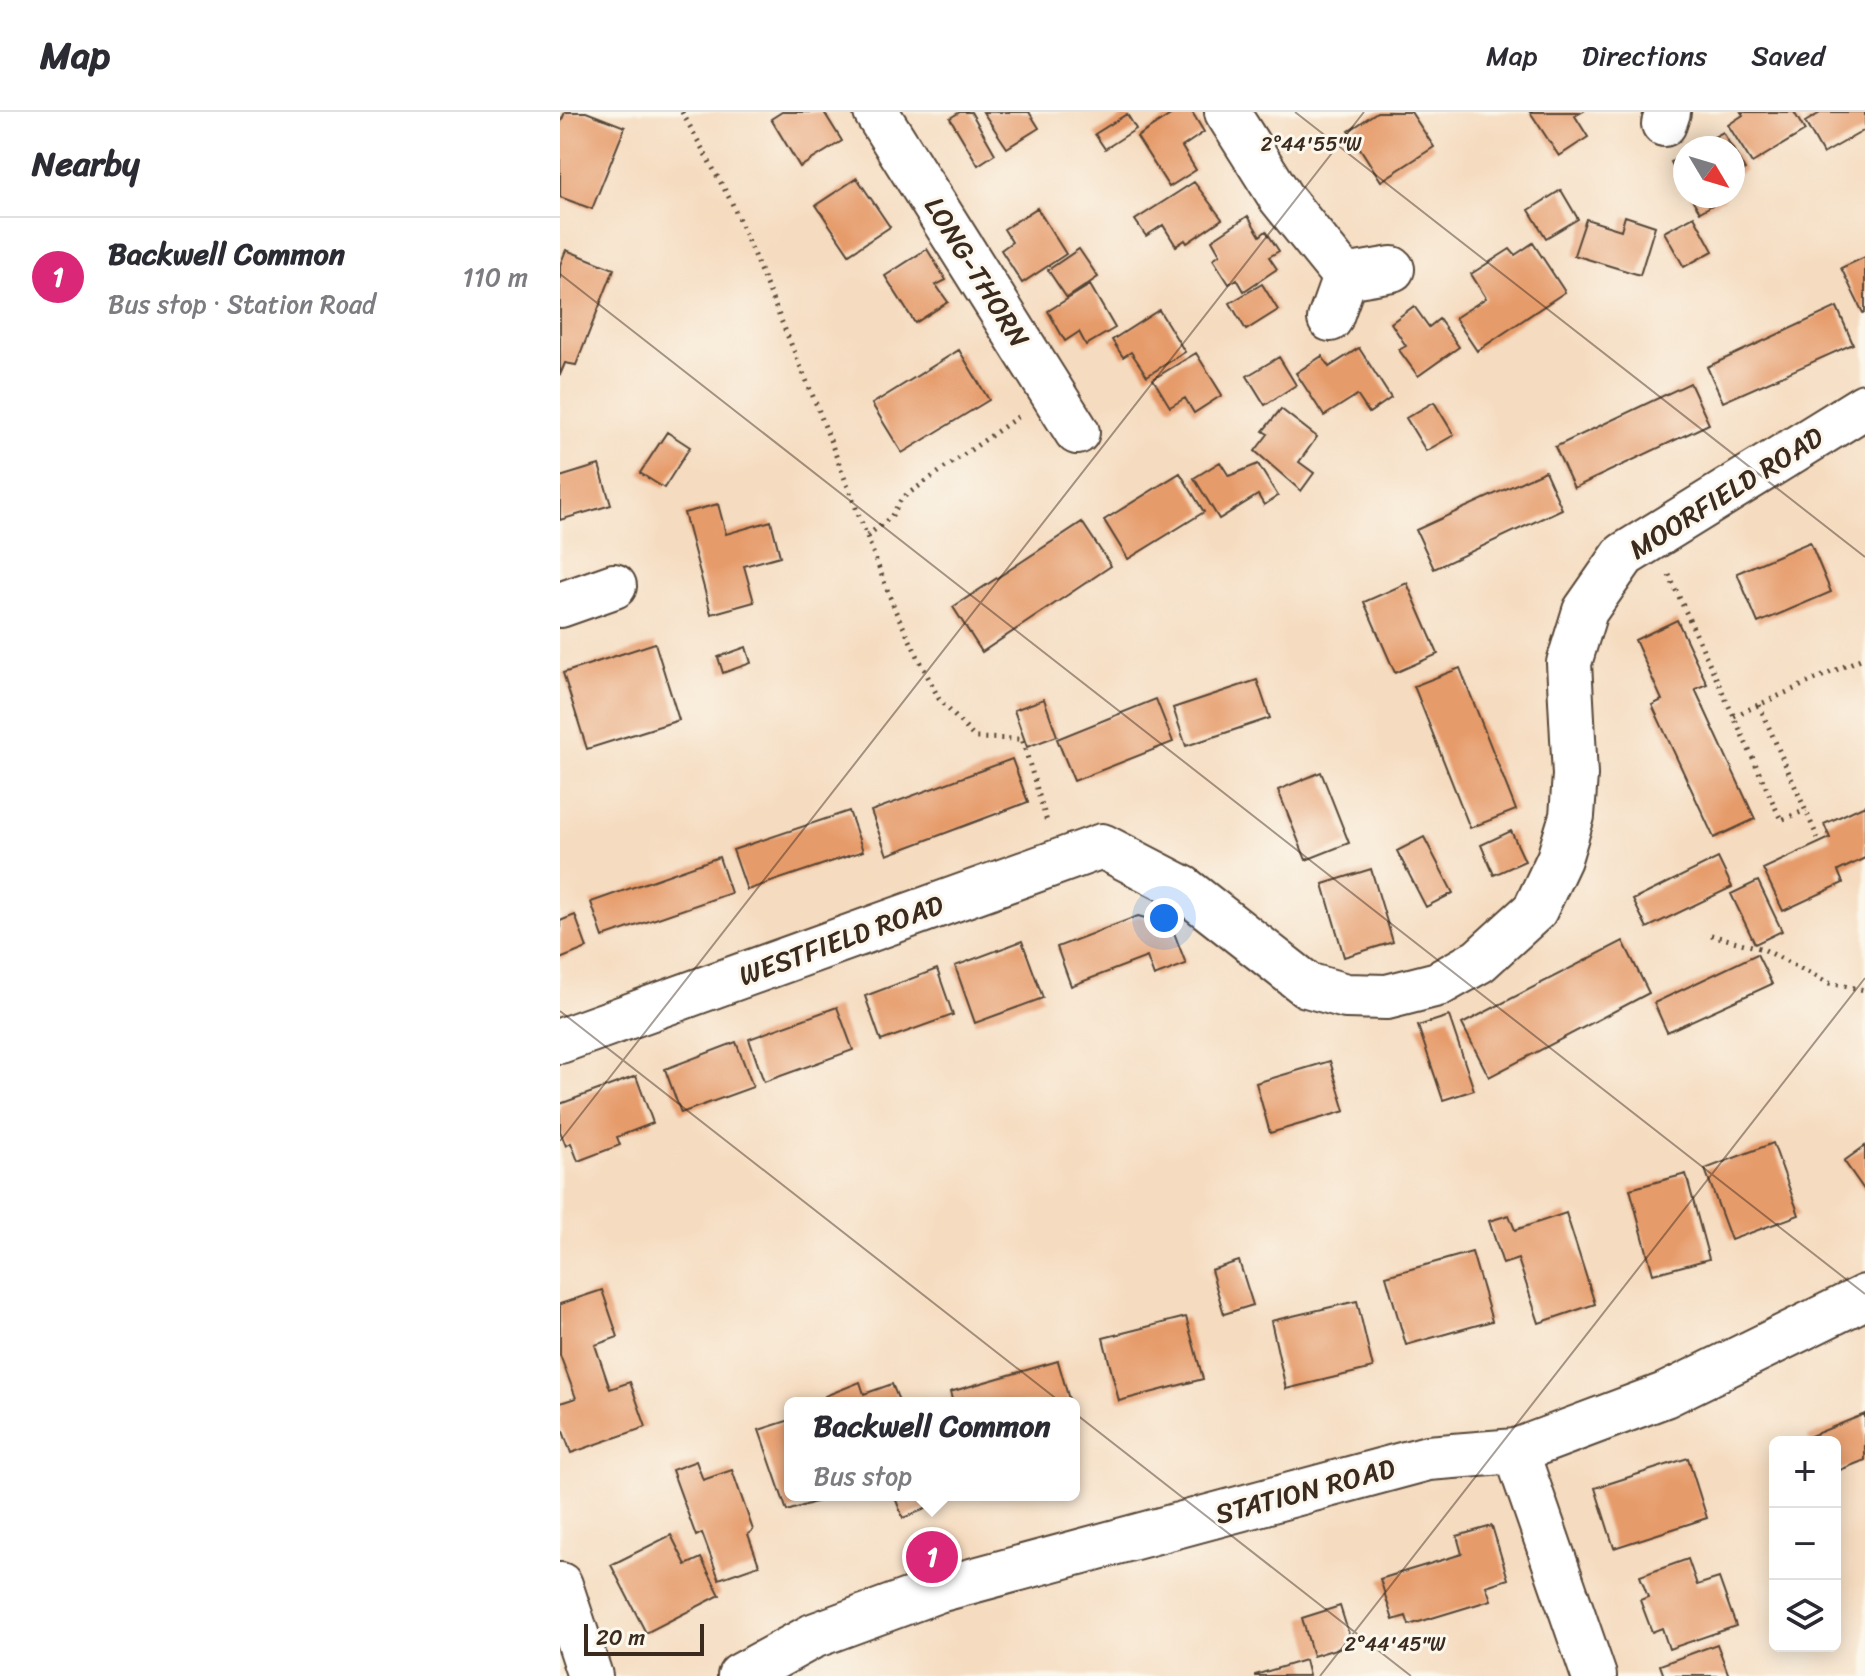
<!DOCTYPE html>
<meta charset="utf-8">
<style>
body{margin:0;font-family:Sriracha,sans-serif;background:#f2f2f3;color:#2b2b33}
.controls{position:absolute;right:24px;bottom:24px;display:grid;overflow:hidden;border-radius:12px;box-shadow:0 4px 20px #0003}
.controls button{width:72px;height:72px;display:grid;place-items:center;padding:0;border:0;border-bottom:2px solid #e1e1e2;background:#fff;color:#2b2b33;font:40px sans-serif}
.compass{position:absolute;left:1113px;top:24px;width:72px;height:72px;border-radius:50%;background:#fff;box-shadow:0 4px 20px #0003;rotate:128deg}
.scale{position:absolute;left:24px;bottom:20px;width:120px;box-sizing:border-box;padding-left:8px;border:4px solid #3b2a1e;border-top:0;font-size:22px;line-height:28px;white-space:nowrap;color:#3b2a1e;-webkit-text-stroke:6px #fbf7ec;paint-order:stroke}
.you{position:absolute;left:604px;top:806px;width:28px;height:28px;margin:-20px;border:6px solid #fff;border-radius:50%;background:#1a73e8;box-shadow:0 0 0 12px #1a73e833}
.badge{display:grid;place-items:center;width:52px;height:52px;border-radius:50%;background:#db2777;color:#fff;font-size:26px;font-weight:700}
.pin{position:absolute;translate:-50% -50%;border:4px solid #fff;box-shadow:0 2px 8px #0006}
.popup{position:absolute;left:224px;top:1285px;width:296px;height:104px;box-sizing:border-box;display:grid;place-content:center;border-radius:12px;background:#fff;filter:drop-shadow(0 2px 6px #0005);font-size:26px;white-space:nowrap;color:#7c7c81}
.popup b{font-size:30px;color:#2b2b33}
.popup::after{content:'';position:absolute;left:50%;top:100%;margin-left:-16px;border:16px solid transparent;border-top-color:#fff}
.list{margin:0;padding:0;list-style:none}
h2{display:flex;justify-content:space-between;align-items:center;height:104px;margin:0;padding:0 32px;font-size:34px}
h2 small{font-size:26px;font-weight:400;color:#7c7c81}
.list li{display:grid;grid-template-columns:52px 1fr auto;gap:24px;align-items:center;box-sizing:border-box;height:120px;padding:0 32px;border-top:2px solid #e1e1e2}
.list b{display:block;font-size:30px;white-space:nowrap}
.list p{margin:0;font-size:26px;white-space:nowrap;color:#7c7c81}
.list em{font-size:26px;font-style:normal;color:#7c7c81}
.icon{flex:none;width:44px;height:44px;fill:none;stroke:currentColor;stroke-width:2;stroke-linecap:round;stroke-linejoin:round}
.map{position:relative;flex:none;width:1305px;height:1564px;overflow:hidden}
header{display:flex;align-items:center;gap:48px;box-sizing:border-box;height:112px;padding:0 40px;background:#fff;border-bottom:2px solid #e1e1e2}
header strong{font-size:38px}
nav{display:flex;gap:44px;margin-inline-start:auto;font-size:28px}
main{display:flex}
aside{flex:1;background:#fff}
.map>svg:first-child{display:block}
.building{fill:#e69b6b}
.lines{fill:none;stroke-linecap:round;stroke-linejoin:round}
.minor-casing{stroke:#574536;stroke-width:48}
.path{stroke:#574536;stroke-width:5;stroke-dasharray:2 6;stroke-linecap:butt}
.minor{stroke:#fff;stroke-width:44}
.ticks{fill:none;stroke:#3b2a1e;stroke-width:2;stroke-opacity:0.45}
.labels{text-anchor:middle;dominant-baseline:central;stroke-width:6;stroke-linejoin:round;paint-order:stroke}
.street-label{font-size:28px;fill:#3b2a1e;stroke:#fbf7ec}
.ticks-label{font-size:20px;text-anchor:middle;fill:#3b2a1e;stroke:#fbf7ec;stroke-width:6;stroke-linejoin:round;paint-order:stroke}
</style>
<header>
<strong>Map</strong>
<nav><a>Map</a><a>Directions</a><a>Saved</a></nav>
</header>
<main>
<aside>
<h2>Nearby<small></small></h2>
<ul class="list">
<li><span class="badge">1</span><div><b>Backwell Common</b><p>Bus stop · Station Road</p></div><em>110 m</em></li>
</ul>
</aside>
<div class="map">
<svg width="1305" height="1564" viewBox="0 0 1305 1564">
<rect width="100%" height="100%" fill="#fbf7ec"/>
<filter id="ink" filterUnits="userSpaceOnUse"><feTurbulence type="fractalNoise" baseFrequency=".0125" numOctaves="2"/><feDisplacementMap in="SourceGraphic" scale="16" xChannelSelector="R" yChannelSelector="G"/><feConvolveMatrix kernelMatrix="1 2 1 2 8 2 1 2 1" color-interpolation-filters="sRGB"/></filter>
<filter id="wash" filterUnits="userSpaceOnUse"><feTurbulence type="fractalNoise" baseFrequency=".006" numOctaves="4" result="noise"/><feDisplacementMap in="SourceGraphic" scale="32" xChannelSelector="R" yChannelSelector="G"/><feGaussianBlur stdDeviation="1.8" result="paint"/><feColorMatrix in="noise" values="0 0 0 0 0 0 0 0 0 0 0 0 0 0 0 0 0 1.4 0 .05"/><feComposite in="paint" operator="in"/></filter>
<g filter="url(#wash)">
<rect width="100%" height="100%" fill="#f5dbbf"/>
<g id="blocks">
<path class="building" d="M 5,0 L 26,0 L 65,15 L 32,97 L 0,85 L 0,12 Z
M 222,0 L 264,0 L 282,29 L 240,55 L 211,7 Z
M 400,0 L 411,0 L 435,42 L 418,53 L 390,6 Z
M 423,0 L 469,0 L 479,16 L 447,36 Z
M 615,0 L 632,0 L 644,20 L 622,35 L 636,58 L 609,75 L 577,25 Z
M 817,0 L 851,0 L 874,35 L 821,69 L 789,19 Z
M 970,0 L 1022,0 L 1015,4 L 1028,25 L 999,44 Z
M 1181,0 L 1234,0 L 1245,19 L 1192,51 L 1168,13 L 1183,3 Z
M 1262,0 L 1305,0 L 1305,18 L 1263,42 L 1245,10 Z
M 567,2 L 576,17 L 545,37 L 535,22 Z
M 1163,20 L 1172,36 L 1134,36 Z
M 1173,37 L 1185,58 L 1173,64 Z
M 1125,41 L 1125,75 L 1111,50 Z
M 297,66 L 330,115 L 289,142 L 256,93 Z
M 634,70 L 662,107 L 627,131 L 625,128 L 616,134 L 603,113 L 586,124 L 575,108 Z
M 1001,78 L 1018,107 L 986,126 L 969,98 Z
M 1130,84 L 1163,84 L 1165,86 L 1140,100 Z
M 477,96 L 506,142 L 462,171 L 441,138 L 452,130 L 444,117 Z
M 688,104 L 700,124 L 706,119 L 719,139 L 709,145 L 717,157 L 684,179 L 677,167 L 669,172 L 653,147 L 660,142 L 652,128 Z
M 1065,104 L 1095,114 L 1080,163 L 1014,143 L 1026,107 L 1061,118 Z
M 1134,104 L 1153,139 L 1124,155 L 1104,120 Z
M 973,131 L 1005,180 L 917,239 L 895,206 L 926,186 L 911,162 L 950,137 L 955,143 Z
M 367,137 L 386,168 L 376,173 L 388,190 L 355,211 L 325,164 Z
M 519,137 L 538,165 L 507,186 L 488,158 Z
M 6,138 L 54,157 L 16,253 L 5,251 L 0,263 L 0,153 Z
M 1305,145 L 1305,200 L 1303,201 L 1281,156 Z
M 702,172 L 718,198 L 686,218 L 670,191 Z
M 530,173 L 555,216 L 526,233 L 519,220 L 505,229 L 488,199 Z
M 854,194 L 869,215 L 879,207 L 899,235 L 858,264 L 839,238 L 846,234 L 831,211 Z
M 1277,195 L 1293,232 L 1163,290 L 1147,255 Z
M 599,198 L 625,240 L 587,264 L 571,240 L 563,245 L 552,228 Z
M 799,236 L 831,286 L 809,301 L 797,283 L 764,304 L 736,261 L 762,244 L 769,255 Z
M 399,238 L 429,288 L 342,341 L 312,292 Z
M 636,241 L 662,283 L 634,301 L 625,286 L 610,295 L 593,267 Z
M 719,245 L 736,273 L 705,293 L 687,264 Z
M 1130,271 L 1149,312 L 1014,376 L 995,335 Z
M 874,290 L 894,323 L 866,339 L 846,306 Z
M 721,297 L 757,325 L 739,350 L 754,361 L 741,379 L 695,339 L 708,322 L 703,319 Z
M 107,320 L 130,335 L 104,376 L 80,361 Z
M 660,350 L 669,364 L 698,352 L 718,384 L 704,393 L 698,383 L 659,407 L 634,366 Z
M 39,353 L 51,393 L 0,408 L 0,365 Z
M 985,359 L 1002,397 L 874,457 L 856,418 Z
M 620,361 L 644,400 L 568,447 L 544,408 Z
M 158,392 L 166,422 L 211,409 L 220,444 L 184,454 L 194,490 L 151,502 L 124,401 Z
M 522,410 L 551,454 L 422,540 L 393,495 Z
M 1250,430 L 1271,480 L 1198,511 L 1177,461 Z
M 847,471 L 878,542 L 835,561 L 804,490 Z
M 1117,508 L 1147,572 L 1135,577 L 1195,707 L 1154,726 L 1092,593 L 1102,588 L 1075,528 Z
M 95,531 L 119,608 L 27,637 L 3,561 Z
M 186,535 L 191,551 L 163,561 L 158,545 Z
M 900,556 L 956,698 L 910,716 L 854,574 Z
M 697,568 L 710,606 L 626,634 L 613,596 Z
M 484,587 L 497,624 L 467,635 L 454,598 Z
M 596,587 L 613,630 L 514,669 L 497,627 Z
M 452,647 L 468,690 L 327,743 L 311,699 Z
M 761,660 L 789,731 L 746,748 L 718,678 Z
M 1305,693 L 1305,746 L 1278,759 L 1283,771 L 1223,799 L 1203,757 L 1270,726 L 1264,712 Z
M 289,699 L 303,739 L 187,778 L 173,738 Z
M 951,719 L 965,749 L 934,763 L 921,733 Z
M 864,725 L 893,781 L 866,795 L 837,739 Z
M 159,745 L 171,781 L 43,825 L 31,790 Z
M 1158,746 L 1172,775 L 1087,816 L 1073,788 Z
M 811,757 L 833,830 L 784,845 L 763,772 Z
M 1198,769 L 1222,819 L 1195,832 L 1171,782 Z
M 15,803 L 27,836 L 0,847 L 0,809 Z
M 578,804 L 611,813 L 626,852 L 594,864 L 587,845 L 511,874 L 497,835 Z
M 462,829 L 483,886 L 415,911 L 395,854 Z
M 1063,829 L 1089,881 L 929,965 L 902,912 Z
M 1197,842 L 1212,872 L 1107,920 L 1094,891 Z
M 377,857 L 393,903 L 321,929 L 305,884 Z
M 277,895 L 293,938 L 204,970 L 189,927 Z
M 889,904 L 914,978 L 883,988 L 858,914 Z
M 176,930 L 193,975 L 121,1001 L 105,957 Z
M 770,949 L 785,999 L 710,1021 L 696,971 Z
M 76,964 L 93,1011 L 57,1025 L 60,1033 L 18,1049 L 11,1031 L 6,1034 L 0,1019 L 0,992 Z
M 1213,1031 L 1239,1103 L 1171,1128 L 1145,1057 Z
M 1305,1034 L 1305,1079 L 1284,1049 Z
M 1126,1062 L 1149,1147 L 1093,1162 L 1070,1077 Z
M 1006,1101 L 1035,1192 L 979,1211 L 958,1147 L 943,1152 L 929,1109 L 949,1103 L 955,1118 Z
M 912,1140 L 932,1209 L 846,1233 L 826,1164 Z
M 679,1149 L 693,1193 L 664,1202 L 651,1158 Z
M 42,1178 L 58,1225 L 35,1233 L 50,1277 L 70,1270 L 86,1315 L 11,1341 L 0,1311 L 0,1291 L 16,1286 L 0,1243 L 0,1192 Z
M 797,1189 L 813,1256 L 726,1277 L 711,1209 Z
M 626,1205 L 643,1267 L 559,1289 L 543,1226 Z
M 498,1249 L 510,1291 L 393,1291 L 390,1280 Z
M 300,1270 L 304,1282 L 332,1272 L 340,1291 L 268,1291 L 265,1284 Z
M 1305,1302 L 1305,1348 L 1275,1360 L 1275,1330 L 1250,1330 L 1248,1325 Z
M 230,1308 L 230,1383 L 274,1384 L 227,1399 L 199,1318 Z
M 1128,1346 L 1147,1406 L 1054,1436 L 1035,1376 Z
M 136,1349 L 143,1368 L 172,1358 L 193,1418 L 188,1422 L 199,1453 L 159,1467 L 142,1421 L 136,1424 L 112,1358 Z
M 334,1383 L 375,1383 L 378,1392 L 343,1406 Z
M 932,1414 L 948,1467 L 926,1474 L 931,1488 L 849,1513 L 846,1504 L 833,1508 L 820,1467 L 902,1442 L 897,1424 Z
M 111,1423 L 126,1453 L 141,1446 L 160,1483 L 86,1521 L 51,1453 Z
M 1128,1447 L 1137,1473 L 1159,1466 L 1176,1514 L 1109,1537 L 1102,1516 L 1092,1520 L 1080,1488 L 1088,1485 L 1080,1464 Z
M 780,1494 L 792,1532 L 753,1544 L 742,1506 Z
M 1157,1532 L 1169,1564 L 1104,1564 L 1100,1553 Z
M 745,1548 L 749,1564 L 695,1564 L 695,1563 Z"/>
</g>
</g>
<g filter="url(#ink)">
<use href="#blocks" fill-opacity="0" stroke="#574536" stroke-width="2"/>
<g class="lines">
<g class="minor-casing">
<path id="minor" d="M 316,0 L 517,320
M 667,0 L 721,86 L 785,165
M 1104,12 L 1108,0
M 770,207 L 785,165 L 832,157
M 0,493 L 54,474
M 0,929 L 542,734 L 623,776 L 747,873 L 786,884 L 827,885 L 878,872 L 919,849 L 975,798 L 999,747 L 1012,704 L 1015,663 L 1009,551 L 1025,499 L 1064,443 L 1305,294
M 956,1339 L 1034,1564
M 0,1473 L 30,1564
M 180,1564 L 253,1524 L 378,1478 L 868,1346 L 956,1339 L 1105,1283 L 1305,1185"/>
</g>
<path class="path" d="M 122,0 L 172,91 L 257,294 L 335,498 L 379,587 L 415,626 L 462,627 L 487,710
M 307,424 L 331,405 L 342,386 L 459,304
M 1109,463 L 1221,708 L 1246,698
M 1199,593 L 1260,731
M 1174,604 L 1305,545
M 1151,823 L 1203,837 L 1269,871 L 1305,878"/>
<use href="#minor" class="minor"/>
</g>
</g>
<path class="ticks" d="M 735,0 L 1305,445M 0,162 L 1305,1182M 0,899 L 851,1564M 0,1029 L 804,0M 760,1564 L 1305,866"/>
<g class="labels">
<g class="street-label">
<text transform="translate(417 160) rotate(58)">LONG-THORN</text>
<text transform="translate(1166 381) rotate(-32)">MOORFIELD ROAD</text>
<text transform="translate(281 828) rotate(-20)">WESTFIELD ROAD</text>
<text transform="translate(745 1379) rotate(-15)">STATION ROAD</text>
</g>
</g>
<g class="ticks-label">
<text x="751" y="39">2°44'55"W</text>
<text x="835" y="1539">2°44'45"W</text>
</g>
</svg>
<div class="controls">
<button>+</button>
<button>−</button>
<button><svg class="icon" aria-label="layers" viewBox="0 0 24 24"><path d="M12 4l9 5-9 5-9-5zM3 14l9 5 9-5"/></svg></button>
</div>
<svg class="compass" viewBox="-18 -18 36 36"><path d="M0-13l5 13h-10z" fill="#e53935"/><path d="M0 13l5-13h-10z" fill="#7c7c81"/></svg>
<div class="scale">20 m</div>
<div class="you"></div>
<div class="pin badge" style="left:372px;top:1445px">1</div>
<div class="popup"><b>Backwell Common</b>Bus stop</div>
</div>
</main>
